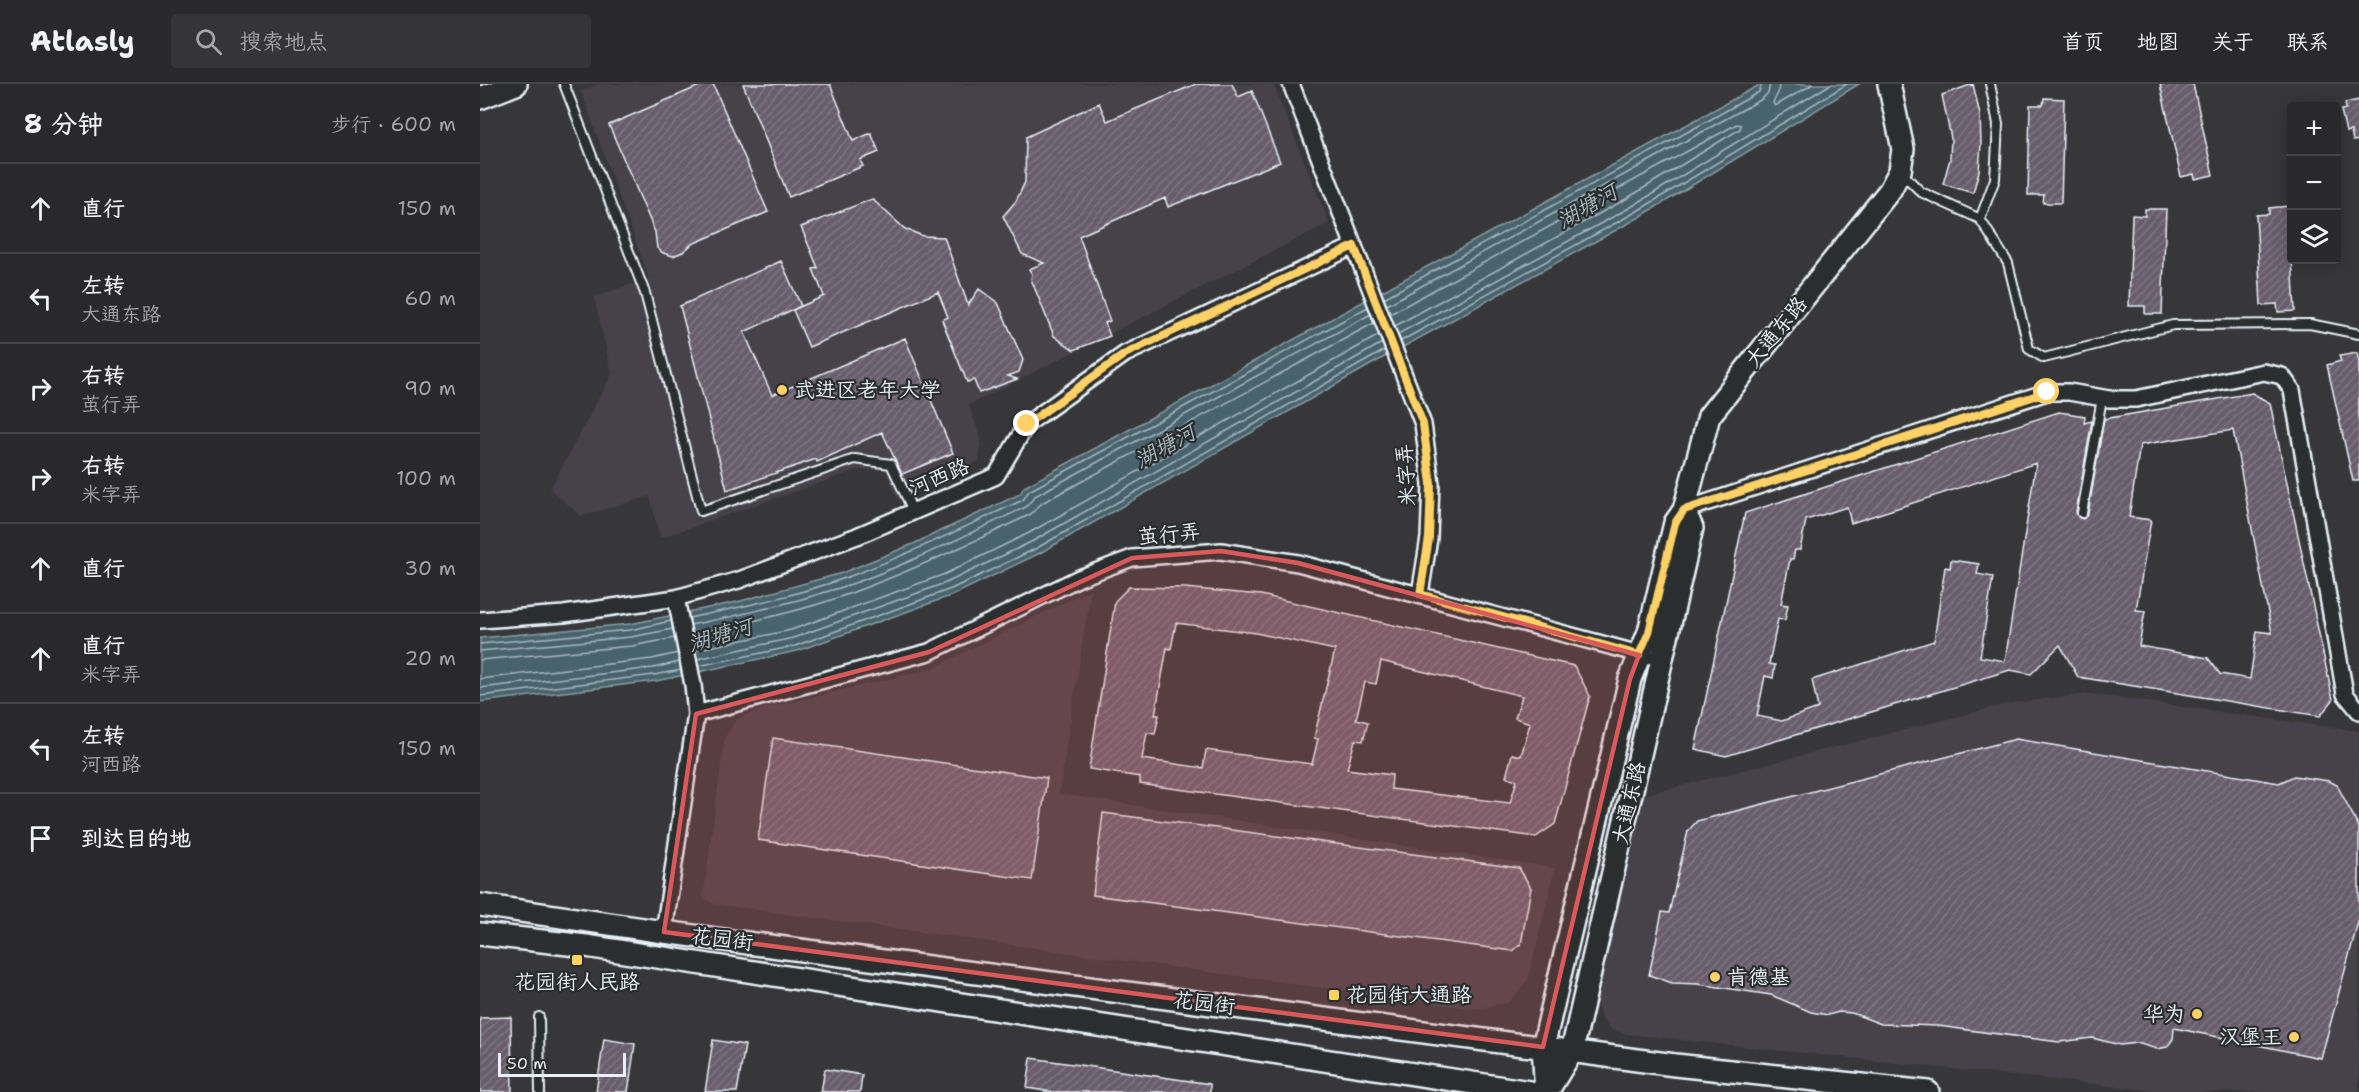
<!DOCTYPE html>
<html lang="zh">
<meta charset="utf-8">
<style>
body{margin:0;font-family:"Shantell Sans","LXGW WenKai TC",sans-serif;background:#353538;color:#f1f3f6}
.controls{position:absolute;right:18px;top:18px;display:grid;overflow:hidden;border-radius:6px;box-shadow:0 3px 15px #0003}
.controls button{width:54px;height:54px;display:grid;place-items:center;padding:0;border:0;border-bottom:2px solid #454548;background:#29292c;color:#f1f3f6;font:30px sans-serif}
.scale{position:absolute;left:18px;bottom:15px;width:128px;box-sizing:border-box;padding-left:6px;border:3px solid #e8f1f8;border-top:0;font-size:16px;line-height:21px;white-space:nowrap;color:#e8f1f8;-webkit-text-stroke:4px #2a2d2e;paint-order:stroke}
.stop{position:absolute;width:18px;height:18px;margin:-14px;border:4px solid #ffd166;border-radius:50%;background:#fff}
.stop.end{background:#ffd166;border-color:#fff;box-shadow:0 2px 6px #0008}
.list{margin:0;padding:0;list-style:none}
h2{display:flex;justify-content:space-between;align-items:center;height:78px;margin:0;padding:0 24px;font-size:26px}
h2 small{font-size:20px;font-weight:400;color:#a5a6a9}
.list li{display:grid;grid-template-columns:39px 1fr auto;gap:18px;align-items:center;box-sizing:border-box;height:90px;padding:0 24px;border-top:2px solid #454548}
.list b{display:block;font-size:22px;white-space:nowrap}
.list p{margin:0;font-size:20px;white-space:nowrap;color:#a5a6a9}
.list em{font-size:20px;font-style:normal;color:#a5a6a9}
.icon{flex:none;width:33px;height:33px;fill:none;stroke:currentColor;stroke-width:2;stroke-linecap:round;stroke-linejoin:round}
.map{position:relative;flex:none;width:1879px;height:1008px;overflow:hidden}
header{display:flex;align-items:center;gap:36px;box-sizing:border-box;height:84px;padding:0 30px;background:#29292c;border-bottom:2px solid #454548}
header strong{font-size:28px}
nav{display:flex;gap:33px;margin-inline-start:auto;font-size:21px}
.search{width:420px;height:54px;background:#353538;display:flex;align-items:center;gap:15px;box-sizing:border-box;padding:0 21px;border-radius:6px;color:#a5a6a9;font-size:22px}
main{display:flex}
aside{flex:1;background:#29292c}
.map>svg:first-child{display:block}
.built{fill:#464249}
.water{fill:#48636c;stroke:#889ca4;stroke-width:1.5}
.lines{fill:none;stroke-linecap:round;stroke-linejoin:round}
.shore{stroke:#a8b8c0;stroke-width:1.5}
.building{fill:url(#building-hatch);stroke:#e8f1f8;stroke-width:1.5;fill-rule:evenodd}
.lane-casing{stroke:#e8f1f8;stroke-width:12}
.street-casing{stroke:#e8f1f8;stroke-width:20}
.secondary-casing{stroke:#e8f1f8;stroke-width:26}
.lane{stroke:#2a2d2e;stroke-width:8}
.street{stroke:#2a2d2e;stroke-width:15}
.secondary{stroke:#2a2d2e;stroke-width:21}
.route{stroke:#ffd166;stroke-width:8}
.marked{fill:#da5a5c;fill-opacity:0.2;stroke:#da5a5c;stroke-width:4.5;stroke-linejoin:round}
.poi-dot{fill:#ffd166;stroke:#2a2d2e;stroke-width:2}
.labels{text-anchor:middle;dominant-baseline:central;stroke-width:4.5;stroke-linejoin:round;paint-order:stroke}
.street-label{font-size:21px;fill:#e8f1f8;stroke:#2a2d2e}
.poi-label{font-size:21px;fill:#e8f1f8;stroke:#2a2d2e;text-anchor:start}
.water-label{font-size:22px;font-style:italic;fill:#a8b8c0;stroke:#2a2d2e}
</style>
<header>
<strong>Atlasly</strong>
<div class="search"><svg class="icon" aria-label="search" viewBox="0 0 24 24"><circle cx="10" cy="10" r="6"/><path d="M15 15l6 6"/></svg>搜索地点</div>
<nav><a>首页</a><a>地图</a><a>关于</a><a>联系</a></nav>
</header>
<main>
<aside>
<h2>8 分钟<small>步行 · 600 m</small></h2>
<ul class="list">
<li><svg class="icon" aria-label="ahead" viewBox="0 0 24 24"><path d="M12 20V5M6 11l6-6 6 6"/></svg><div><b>直行</b></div><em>150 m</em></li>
<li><svg class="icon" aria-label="left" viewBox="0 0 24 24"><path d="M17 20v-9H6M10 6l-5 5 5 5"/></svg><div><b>左转</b><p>大通东路</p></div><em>60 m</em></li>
<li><svg class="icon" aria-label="right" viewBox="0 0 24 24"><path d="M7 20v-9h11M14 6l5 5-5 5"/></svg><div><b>右转</b><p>茧行弄</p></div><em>90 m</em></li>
<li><svg class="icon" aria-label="right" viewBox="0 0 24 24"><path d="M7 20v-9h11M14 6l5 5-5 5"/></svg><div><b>右转</b><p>米字弄</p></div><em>100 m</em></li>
<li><svg class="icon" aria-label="ahead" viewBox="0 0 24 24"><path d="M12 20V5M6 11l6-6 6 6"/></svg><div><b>直行</b></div><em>30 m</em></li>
<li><svg class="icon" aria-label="ahead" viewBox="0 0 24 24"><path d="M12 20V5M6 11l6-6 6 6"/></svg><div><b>直行</b><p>米字弄</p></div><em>20 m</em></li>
<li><svg class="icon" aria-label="left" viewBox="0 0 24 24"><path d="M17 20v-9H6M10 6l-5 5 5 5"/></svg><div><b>左转</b><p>河西路</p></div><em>150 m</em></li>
<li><svg class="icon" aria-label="arrive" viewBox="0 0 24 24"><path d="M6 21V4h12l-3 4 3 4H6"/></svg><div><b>到达目的地</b></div></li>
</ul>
</aside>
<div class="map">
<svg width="1879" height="1008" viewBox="0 0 1879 1008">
<defs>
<pattern id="building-hatch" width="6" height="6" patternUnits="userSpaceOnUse" patternTransform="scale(1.5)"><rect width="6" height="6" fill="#695d6c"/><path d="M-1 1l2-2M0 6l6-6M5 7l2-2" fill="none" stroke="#7e7582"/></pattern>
</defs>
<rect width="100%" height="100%" fill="#37373a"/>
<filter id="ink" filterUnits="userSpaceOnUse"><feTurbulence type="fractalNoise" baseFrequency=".0167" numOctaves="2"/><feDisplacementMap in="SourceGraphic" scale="12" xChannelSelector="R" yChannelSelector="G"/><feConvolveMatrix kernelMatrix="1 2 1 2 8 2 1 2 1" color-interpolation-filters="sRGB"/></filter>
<g filter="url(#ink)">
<path class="built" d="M 119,0 L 793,0 L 849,139 L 489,321 L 501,355 L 499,377 L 418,415 L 405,386 L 377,386 L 180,454 L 170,412 L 101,432 L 70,405 L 132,290 L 114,213 L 169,194 L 101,7 Z
M 611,505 L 579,710 L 1075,784 L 1048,896 L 1029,918 L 997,925 L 234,820 L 223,813 L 245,653 L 257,635 L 281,625 L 451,585 Z
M 1609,610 L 1879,647 L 1879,1008 L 1686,1008 L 1147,950 L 1132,946 L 1120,932 L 1116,916 L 1160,712 L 1532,619 Z"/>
<path class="water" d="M 1281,0 L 1379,0 L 1158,134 L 892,280 L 560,469 L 473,511 L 317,567 L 176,597 L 0,618 L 0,554 L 150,540 L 257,518 L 362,489 L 433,460 L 540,410 L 544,403 Z"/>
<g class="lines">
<path class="shore" d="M 1299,0 L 1298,9 L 1293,19 L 1295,22 L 1333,0
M 904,214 L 1233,34 L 1279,8 L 1282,0
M 907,221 L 1282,15 L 1288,9 L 1290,0
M 910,230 L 1257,40 L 1261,41 L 1260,45 L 1146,115 L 915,242
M 918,250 L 1151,123 L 1351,0
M 921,257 L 1154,129 L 1367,0
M 209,534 C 261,523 315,512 365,494 C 426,472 484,443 543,416 L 549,407 L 888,223
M 210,541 C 263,531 315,518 366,502 C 428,481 487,450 546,423 L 555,412 L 891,230
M 212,550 C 264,539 321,528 371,509 C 432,487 492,459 551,430 L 562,419 L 894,239
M 0,560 L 150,546 L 191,537
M 215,566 L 311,546 L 465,490 L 549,449 L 899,251
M 0,567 L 151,553 L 193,545
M 217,575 L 313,554 L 468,498 L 553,457 L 902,259
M 0,576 L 152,562 L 195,554
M 218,582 L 315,562 L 471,505 L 557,464 L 905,266
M 0,595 L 172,575 L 198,569
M 0,604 L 173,584 L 199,578
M 0,612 L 174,591 L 201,586"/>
</g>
<path class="building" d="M 224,0 L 233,0 L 288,128 L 212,160 L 203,168 L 193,172 L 183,169 L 177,164 L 175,148 L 129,41 Z
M 263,0 L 350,0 L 373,57 L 391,49 L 399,68 L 380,76 L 383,82 L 309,113 Z
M 716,0 L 752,0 L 758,13 L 772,7 L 800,78 L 688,123 L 685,114 L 599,152 L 630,237 L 625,239 L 630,252 L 594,266 L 574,252 L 551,195 L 552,190 L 549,185 L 564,179 L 542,170 L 523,132 L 536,117 L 545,98 L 546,53 L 619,19 L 627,37 Z
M 1493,0 L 1500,31 L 1501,60 L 1499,87 L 1493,109 L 1463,100 L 1470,75 L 1471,54 L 1462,11 Z
M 1680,0 L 1713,0 L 1733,91 L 1715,95 L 1714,90 L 1701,93 Z
M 1564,14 L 1584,15 L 1581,119 L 1563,119 L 1564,111 L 1548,111 L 1550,21 L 1563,21 Z
M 1879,16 L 1879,56 L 1873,57 L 1871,47 L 1866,48 L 1861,26 L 1866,25 L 1865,19 Z
M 392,115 L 425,145 L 443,152 L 464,153 L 488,221 L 499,205 L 518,219 L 543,276 L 539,288 L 528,292 L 537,295 L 499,309 L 494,296 L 487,298 L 462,236 L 468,233 L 458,208 L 329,263 L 313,226 L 344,212 L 333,185 L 338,184 L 321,143 Z
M 1809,122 L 1815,227 L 1798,228 L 1797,220 L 1781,221 L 1776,131 L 1789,130 L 1789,124 Z
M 1665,125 L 1686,125 L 1682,230 L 1665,230 L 1665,222 L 1649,222 L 1652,131 L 1665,132 Z
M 301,177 L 321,222 L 264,248 L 292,311 L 425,254 L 473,369 L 422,390 L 402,348 L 337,378 L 336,375 L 247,406 L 200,222 Z
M 1877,269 L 1879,279 L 1879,397 L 1873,397 L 1847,281 L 1861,277 L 1859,272 Z
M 1772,309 L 1790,319 L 1853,616 L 1840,632 L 1598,593 L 1580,561 L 1551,590 L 1530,586 L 1246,672 L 1215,665 L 1265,429 L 1579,328 L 1605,332 L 1604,339 L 1612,337 L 1596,428 L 1598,433 L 1603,435 L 1608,430 L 1624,335 ZM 1753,346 L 1792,549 L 1777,547 L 1770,595 L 1740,590 L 1728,574 L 1659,562 L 1665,527 L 1656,526 L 1671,436 L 1649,433 L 1660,361 ZM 1556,379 L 1525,577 L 1500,573 L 1513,493 L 1497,490 L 1499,480 L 1471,476 L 1470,484 L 1465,483 L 1454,557 L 1332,596 L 1338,624 L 1302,637 L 1277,632 L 1285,592 L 1293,594 L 1295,581 L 1289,580 L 1298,535 L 1305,536 L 1308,521 L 1301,520 L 1310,475 L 1313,475 L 1315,466 L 1320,466 L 1326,436 L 1367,423 L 1371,439 Z
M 649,503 L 705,504 L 781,511 L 1094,582 L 1110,612 L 1075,740 L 1056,753 L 660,700 L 660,693 L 609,685 L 635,517 ZM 696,539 L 776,549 L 855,566 L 834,654 L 838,655 L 832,680 L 726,666 L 723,684 L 662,675 L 667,649 L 675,650 L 679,631 L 675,631 L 687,564 L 691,565 ZM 901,577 L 1042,612 L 1035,634 L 1050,639 L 1041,672 L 1032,670 L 1026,693 L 1037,696 L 1030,719 L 911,705 L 912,691 L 867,685 L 875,656 L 883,657 L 888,638 L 876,635 L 885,598 L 896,600 Z
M 293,654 L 567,694 L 552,796 L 278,756 Z
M 1536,655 L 1799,699 L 1814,692 L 1849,697 L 1857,701 L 1879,743 L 1879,835 L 1841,974 L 1694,944 L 1693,955 L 1687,963 L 1677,965 L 1657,959 L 1640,961 L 1612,954 L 1579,958 L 1458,942 L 1401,940 L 1372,929 L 1359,928 L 1348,931 L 1331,928 L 1291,911 L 1218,900 L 1192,899 L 1169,891 L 1182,828 L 1189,829 L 1208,747 L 1217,737 Z
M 623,729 L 1039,784 L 1051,804 L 1041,860 L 1033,867 L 613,811 Z
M 31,933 L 32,1008 L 0,1008 L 0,934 Z
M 124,955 L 155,960 L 148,1008 L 116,1008 Z
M 233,956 L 265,961 L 257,1008 L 225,1008 Z
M 551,974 L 730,1000 L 730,1008 L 572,1008 L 547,1004 Z
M 345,985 L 382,991 L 380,1008 L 341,1008 Z"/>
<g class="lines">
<g class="lane-casing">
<path id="lane" d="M 84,0 L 165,209 L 221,427 L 375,375 L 411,380 L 433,427
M 1421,88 L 1441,108 L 1500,135 L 1528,179 L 1549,265 L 1564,274 L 1693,241 L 1830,240 L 1879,250
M 1500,135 L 1515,95 L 1518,40 L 1510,0
M 1602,429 L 1622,314
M 59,933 L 60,1008"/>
</g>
<g class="street-casing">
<path id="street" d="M 811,0 L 943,340 L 951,400 L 949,454 L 940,510
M 1204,426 L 1567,308 L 1589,308 L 1629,315 L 1656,315 L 1784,288 L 1802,292 L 1812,306 L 1865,610 L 1879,627
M 0,536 L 84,530 L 196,514 L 259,496 L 377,452 L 516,392 L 547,340 L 645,270 L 874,162
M 216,630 L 449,568 L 599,494 L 652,474 L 741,467 L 818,479 L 1167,572
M 184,848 L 216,630 L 213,601 L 196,514"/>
</g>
<g class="secondary-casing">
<path id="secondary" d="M 0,14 L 36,0
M 0,821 L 184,848 L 1195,981 L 1448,1008
M 0,850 L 106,862 L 1050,1008
M 1066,1008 L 1063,963 L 1150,595 L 1169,548 L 1195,439 L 1204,426 L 1229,332 L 1410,106 L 1420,87 L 1423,65 L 1409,0
M 1067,1008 L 1092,967 L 1212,444 L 1204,426"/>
</g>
<use href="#lane" class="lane"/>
<use href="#street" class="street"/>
<use href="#secondary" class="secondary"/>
</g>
</g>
<g class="lines" filter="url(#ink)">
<path class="route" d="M 547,340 L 645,270 L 874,162 L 943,340 L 951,400 L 949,454 L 940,510 L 1159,571 L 1169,548 L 1195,439 L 1204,426 L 1567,308"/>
</g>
<path class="marked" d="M 741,467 L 818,479 L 1159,571 L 1150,595 L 1063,963 L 184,848 L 216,630 L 449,568 L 652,474 Z"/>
<g class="poi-dot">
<circle cx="302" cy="306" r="6"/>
<rect x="91" y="870" width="12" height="12" rx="3"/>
<circle cx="1235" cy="893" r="6"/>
<rect x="848" y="905" width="12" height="12" rx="3"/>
<circle cx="1717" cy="930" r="6"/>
<circle cx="1814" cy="953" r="6"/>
</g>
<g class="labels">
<g class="street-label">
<text transform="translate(1296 248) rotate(-51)">大通东路</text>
<text transform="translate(926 391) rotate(-94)">米字弄</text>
<text transform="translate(459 393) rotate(-23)">河西路</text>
<text transform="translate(689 450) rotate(-5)">茧行弄</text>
<text transform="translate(1149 719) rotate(-77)">大通东路</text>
<text transform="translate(242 855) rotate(7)">花园街</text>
<text transform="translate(724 919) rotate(7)">花园街</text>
</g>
<g class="poi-label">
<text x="314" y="306">武进区老年大学</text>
<text x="1247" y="893">肯德基</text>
<text x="97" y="898" text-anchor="middle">花园街人民路</text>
<text x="866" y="911">花园街大通路</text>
<text x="1705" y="930" text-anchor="end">华为</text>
<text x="1802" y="953" text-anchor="end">汉堡王</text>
</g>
<g class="water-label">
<text transform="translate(1107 122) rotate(-30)">湖塘河</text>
<text transform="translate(685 362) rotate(-29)">湖塘河</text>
<text transform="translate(240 551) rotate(-17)">湖塘河</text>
</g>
</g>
</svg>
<div class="controls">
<button>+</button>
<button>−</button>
<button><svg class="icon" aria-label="layers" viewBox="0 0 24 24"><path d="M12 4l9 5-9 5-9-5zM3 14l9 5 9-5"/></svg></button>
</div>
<div class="scale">50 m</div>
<div class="stop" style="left:1567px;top:308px"></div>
<div class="stop end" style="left:547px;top:340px"></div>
</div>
</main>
